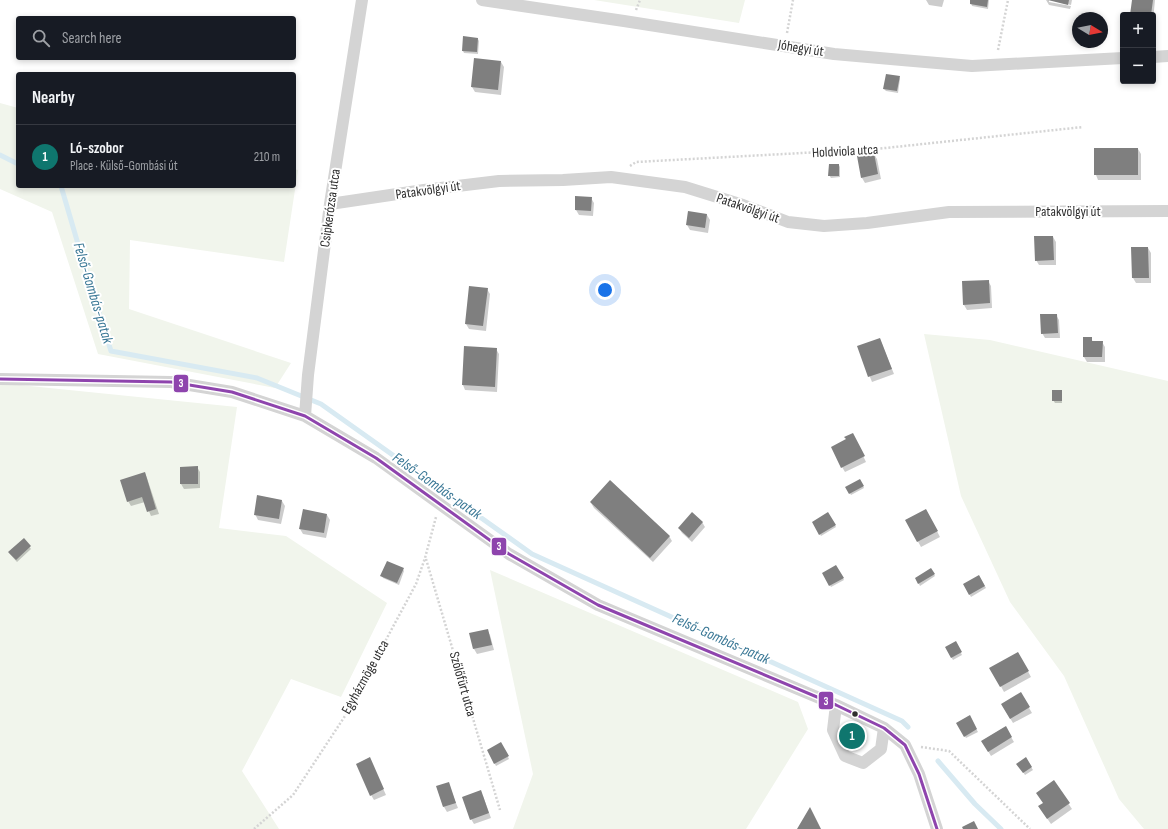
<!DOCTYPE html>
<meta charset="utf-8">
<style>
body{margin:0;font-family:"Sofia Sans Condensed",sans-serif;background:#20242c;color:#f1f3f6}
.controls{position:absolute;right:12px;top:12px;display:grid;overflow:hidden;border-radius:4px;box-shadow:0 2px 6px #0003}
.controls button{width:36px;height:36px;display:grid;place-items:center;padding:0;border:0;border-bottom:1px solid #363941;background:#171b24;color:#f1f3f6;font:20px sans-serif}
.compass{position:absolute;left:1072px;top:12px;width:36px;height:36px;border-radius:50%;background:#171b24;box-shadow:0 2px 6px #0003;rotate:100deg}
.you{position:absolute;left:605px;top:290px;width:14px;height:14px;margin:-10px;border:3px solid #fff;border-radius:50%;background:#1a73e8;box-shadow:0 0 0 6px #1a73e833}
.badge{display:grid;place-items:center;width:26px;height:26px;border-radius:50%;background:#0f766e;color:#fff;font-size:13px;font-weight:700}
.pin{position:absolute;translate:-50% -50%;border:2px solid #fff;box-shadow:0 1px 4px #0006}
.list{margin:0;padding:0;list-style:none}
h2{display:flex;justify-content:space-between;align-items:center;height:52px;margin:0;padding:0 16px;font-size:17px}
h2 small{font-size:13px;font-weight:400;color:#9ea1a6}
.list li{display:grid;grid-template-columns:26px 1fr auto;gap:12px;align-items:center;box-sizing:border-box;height:64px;padding:0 16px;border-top:1px solid #363941}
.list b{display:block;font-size:15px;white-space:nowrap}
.list p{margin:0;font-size:13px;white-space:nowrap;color:#9ea1a6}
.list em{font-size:13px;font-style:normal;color:#9ea1a6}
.icon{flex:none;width:22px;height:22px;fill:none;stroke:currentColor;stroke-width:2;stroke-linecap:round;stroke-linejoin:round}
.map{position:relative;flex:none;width:1168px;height:829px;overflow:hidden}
.search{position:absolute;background:#171b24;box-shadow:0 2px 6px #0003;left:16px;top:16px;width:280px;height:44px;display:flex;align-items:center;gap:10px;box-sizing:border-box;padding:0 14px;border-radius:4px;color:#9ea1a6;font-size:15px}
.panel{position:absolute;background:#171b24;box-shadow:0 2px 6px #0003;left:16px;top:72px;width:280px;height:116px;border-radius:4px}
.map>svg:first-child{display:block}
.green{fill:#f1f5ec}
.shadow{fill:#0003}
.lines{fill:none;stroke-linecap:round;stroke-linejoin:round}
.stream{stroke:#d8eaf2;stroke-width:5}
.building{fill:#7f7f7f}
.path{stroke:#d4d4d4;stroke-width:2.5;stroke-dasharray:2 2;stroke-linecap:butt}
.street{stroke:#d4d4d4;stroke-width:12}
.bus-1-casing{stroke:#fff;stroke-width:6}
.bus-1{stroke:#8e44ad;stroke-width:3}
.bus-dot{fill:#2f2f2f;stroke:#fff;stroke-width:1.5}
.labels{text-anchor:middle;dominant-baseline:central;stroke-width:4;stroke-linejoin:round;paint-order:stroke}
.street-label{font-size:14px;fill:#2f2f2f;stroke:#fff}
.water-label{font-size:15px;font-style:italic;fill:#397795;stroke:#fff}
.line-badge{stroke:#fff;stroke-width:1.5}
.badge-label{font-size:11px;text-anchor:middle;font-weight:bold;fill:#fff}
</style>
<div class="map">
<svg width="1168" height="829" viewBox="0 0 1168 829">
<rect width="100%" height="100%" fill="#fff"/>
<path class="green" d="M 594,0 L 745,0 L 739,23 Z
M 0,103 L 18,108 L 18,186 L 294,186 L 294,169 L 298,170 L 284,262 L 130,240 L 129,309 L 291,363 L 275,388 L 98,354 L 52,212 L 0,189 Z
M 924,334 L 990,340 L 1168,381 L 1168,829 L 1144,829 L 1119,799 L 1064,676 L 1010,602 L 961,496 Z
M 0,383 L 237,407 L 219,528 L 286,536 L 387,603 L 341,697 L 291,679 L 242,771 L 279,829 L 0,829 Z
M 490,570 L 798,702 L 808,729 L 746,829 L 513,829 L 533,774 Z"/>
<path class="shadow" d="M 926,0 L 944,0 L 942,7 L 929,5 Z
M 971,0 L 989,0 L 988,9 L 972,6 L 971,3 Z
M 1046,0 L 1049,0 L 1049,2 L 1071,6 L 1070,9 L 1049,5 Z
M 1050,0 L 1072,0 L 1071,5 Z
M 1133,0 L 1155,0 L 1153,21 L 1153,15 L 1131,15 Z
M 478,39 L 479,41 L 478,54 L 464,53 L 463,51 Z
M 501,62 L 504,67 L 501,95 L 475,92 L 472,87 Z
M 899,77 L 900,79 L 898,93 L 886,91 L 884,89 Z
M 1138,149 L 1141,154 L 1141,180 L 1098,180 L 1096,175 Z
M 874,154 L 877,159 L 881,179 L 865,183 L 862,178 Z
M 839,165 L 840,167 L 840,177 L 831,178 L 829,175 Z
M 591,198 L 594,203 L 593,216 L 579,215 L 576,210 Z
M 689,212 L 707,215 L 710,220 L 708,233 L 690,230 L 687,225 Z
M 1053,237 L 1056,242 L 1056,265 L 1039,265 L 1036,260 Z
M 1148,248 L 1151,253 L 1151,283 L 1136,283 L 1133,278 Z
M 988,281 L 991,286 L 992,308 L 967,310 L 964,305 Z
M 487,289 L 490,294 L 486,331 L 469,329 L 466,324 Z
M 1056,315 L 1059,320 L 1060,338 L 1045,338 L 1042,333 Z
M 1091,338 L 1093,342 L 1102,342 L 1105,347 L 1105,362 L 1087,362 L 1084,357 Z
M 880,339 L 894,374 L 872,382 L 858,347 Z
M 496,349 L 499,354 L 497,392 L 465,390 L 463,385 Z
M 1061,391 L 1062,403 L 1055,403 L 1053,400 Z
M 855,439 L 866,462 L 845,472 L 842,467 Z
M 197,467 L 200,472 L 200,488 L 184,489 L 181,484 Z
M 145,473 L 147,478 L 159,514 L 151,516 L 145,502 L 131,506 L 128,501 Z
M 860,480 L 864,488 L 851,495 L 847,488 Z
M 282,501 L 285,506 L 281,524 L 258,520 L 255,514 Z
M 591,503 L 669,536 L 672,541 L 653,562 L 594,508 Z
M 926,510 L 940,537 L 921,547 L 906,520 Z
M 828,513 L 836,527 L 821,536 L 813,522 Z
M 327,515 L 330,520 L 326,538 L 303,534 L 300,529 Z
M 702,522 L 705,527 L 692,542 L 682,533 L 679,528 Z
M 24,540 L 31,549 L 17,562 L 9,553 Z
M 836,566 L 844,580 L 831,587 L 823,573 Z
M 403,569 L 404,571 L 399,585 L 383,578 L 382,576 Z
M 931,569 L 935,576 L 920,586 L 916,578 Z
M 979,576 L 986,588 L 971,597 L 964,584 Z
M 487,630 L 490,635 L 494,650 L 477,654 L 474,649 L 470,634 Z
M 956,643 L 962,655 L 953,660 L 946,648 Z
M 1018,653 L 1031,677 L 1004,692 L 991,668 Z
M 1021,694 L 1032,713 L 1013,723 L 1002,705 Z
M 969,716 L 978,732 L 966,738 L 957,723 Z
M 1005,727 L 1014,742 L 991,756 L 982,741 Z
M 501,743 L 509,759 L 496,766 L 488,750 Z
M 1026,759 L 1033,770 L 1025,775 L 1018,764 Z
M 372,764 L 386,795 L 374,800 L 371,795 Z
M 1054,782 L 1072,809 L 1051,824 L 1042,811 Z
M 448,783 L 458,808 L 447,812 L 444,807 Z
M 483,796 L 491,818 L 474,824 L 471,819 Z"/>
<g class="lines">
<path class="stream" d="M 0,155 L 18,164
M 61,186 L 83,261 L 111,351 L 257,378 L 321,404 L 532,554 L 902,721 L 908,727
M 938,761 L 975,804 L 1001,829"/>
</g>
<path class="building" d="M 970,0 L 988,0 L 987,7 L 970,4 Z
M 1048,0 L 1069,0 L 1068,5 Z
M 1132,0 L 1153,0 L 1151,15 L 1130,15 Z
M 463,36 L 478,38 L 477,52 L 462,51 Z
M 474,58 L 501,61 L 498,90 L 471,87 Z
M 886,74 L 900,76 L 897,91 L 883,89 Z
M 1094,148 L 1138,148 L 1138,175 L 1094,175 Z
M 874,153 L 878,174 L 861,178 L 857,156 Z
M 829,164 L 839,164 L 839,176 L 828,176 Z
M 575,196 L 592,197 L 591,211 L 575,210 Z
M 688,211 L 707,214 L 705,228 L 686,225 Z
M 1034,236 L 1053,236 L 1054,260 L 1035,261 Z
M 1131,247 L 1148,247 L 1149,278 L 1132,278 Z
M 989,280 L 990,303 L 963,305 L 962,281 Z
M 469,286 L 488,288 L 483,326 L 465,324 Z
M 1040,314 L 1057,314 L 1058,333 L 1041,334 Z
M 1083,337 L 1092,337 L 1092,341 L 1103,341 L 1102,357 L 1083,357 Z
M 880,338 L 892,369 L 868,377 L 857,346 Z
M 464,346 L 497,348 L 495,387 L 462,385 Z
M 1052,390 L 1062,390 L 1062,401 L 1052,401 Z
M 853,433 L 865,456 L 841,468 L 831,447 L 846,439 L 844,437 Z
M 198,466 L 198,484 L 180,484 L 180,467 Z
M 145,472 L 156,509 L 147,512 L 142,497 L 127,502 L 120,480 Z
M 860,479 L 864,486 L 849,494 L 845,487 Z
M 610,480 L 670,536 L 650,558 L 590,502 Z
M 257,495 L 282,500 L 279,519 L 254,515 Z
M 303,509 L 327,514 L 324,533 L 299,529 Z
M 926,509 L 938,531 L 917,542 L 905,520 Z
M 692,512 L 703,522 L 689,538 L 678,528 Z
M 828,512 L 836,525 L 819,535 L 812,522 Z
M 24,538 L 31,546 L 16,560 L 8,552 Z
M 387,561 L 404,568 L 397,583 L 380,576 Z
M 836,565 L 844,578 L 829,586 L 822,573 Z
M 931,568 L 935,574 L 918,584 L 915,578 Z
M 979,575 L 985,586 L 969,595 L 963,584 Z
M 488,629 L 492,645 L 473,649 L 469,633 Z
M 956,641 L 962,652 L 951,658 L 945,647 Z
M 1018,652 L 1029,671 L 1000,687 L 989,668 Z
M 1021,692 L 1030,707 L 1010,719 L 1001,704 Z
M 970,715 L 977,729 L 964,737 L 956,723 Z
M 1006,726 L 1012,737 L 988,752 L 981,741 Z
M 501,742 L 509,756 L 494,764 L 487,750 Z
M 370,757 L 384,789 L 370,796 L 356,764 Z
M 1026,757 L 1032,767 L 1023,773 L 1016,764 Z
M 1054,780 L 1070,803 L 1047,819 L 1038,806 L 1043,803 L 1036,793 Z
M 449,782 L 456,803 L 443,807 L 436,786 Z
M 481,790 L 489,813 L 470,820 L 462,797 Z
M 810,807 L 821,829 L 797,829 Z
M 974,821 L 978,829 L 963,829 L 962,827 Z"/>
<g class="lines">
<path class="path" d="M 636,10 L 640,0
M 787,33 L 793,0
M 998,50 L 1008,0
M 630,166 L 636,162 L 876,149 L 1083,127
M 426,559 L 500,810
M 921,747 L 949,751 L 1030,829
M 254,829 L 293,795 L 345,716 L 416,584 L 425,558 L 436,517"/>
<path class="street" d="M 482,0 L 624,21 L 834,54 L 902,60 L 972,66 L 1123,58
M 1153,57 L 1168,56
M 330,204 L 424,190 L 499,181 L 563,180 L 611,177 L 685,187 L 743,205 L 788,222 L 824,226 L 867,223 L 949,212 L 1168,211
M 0,379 L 171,382 L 232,392 L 305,416 L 376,458 L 509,554 L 598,605 L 836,705 L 884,728 L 905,745 L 919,774 L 937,829
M 305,416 L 308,375 L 330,204 L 362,0
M 836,705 L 833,730 L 845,756 L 863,763 L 881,749 L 884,728"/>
<g class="bus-1-casing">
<path id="bus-1" d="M 0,379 L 171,382 L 232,392 L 305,416 L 376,458 L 509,554 L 598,605 L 836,705 L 884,728 L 905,745 L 919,774 L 937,829"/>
</g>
<use href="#bus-1" class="bus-1"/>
</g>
<circle class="bus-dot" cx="855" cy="714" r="3.5"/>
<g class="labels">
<g class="street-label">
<text transform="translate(801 48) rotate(9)">Jóhegyi út</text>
<text transform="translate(845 151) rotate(-3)">Holdviola utca</text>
<text transform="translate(428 190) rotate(-8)">Patakvölgyi út</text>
<text transform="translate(330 208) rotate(-82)">Csipkerózsa utca</text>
<text transform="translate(748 208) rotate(19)">Patakvölgyi út</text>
<text x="1068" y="211">Patakvölgyi út</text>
<text transform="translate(365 677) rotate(-61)">Egyházmöge utca</text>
<text transform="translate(463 684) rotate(74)">Szőlőfürt utca</text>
</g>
<g class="water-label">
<text transform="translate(93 293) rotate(73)">Felső-Gombás-patak</text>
<text transform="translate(437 486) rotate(35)">Felső-Gombás-patak</text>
<text transform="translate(721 639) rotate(24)">Felső-Gombás-patak</text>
</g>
</g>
<g class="line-badge">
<rect x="173" y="374" width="16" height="19" rx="4" fill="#8e44ad"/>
<rect x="491" y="537" width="16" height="19" rx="4" fill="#8e44ad"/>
<rect x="818" y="691" width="16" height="19" rx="4" fill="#8e44ad"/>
</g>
<g class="badge-label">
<text x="181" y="387">3</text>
<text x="499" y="550">3</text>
<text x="826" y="705">3</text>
</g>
</svg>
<div class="controls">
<button>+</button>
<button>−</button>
</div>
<svg class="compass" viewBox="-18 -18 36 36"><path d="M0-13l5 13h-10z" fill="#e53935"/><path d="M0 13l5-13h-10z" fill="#9ea1a6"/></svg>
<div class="you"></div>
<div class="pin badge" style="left:852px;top:736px">1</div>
<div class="search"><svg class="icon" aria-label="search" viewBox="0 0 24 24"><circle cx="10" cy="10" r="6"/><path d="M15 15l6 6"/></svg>Search here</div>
<section class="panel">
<h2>Nearby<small></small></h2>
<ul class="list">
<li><span class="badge">1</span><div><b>Ló-szobor</b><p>Place · Külső-Gombási út</p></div><em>210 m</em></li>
</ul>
</section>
</div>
